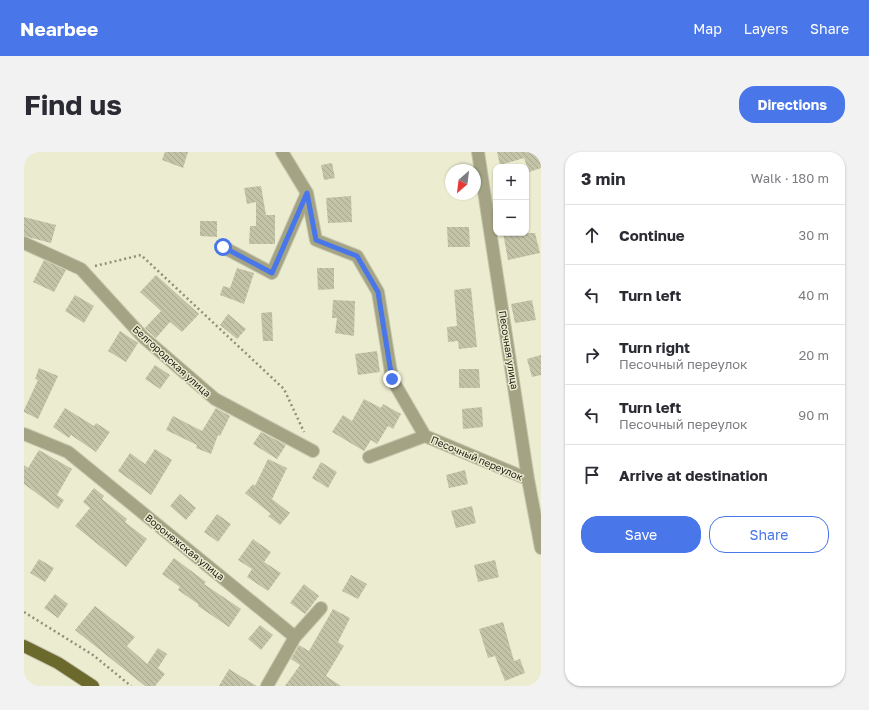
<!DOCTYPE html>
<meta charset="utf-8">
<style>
body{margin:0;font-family:"Golos Text",sans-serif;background:#f2f2f3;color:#2b2b33}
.controls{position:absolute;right:12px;top:12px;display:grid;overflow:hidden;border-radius:8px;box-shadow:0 1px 3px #0004}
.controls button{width:36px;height:36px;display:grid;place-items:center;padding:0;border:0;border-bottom:1px solid #e1e1e2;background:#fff;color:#2b2b33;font:20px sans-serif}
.compass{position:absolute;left:421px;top:12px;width:36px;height:36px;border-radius:50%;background:#fff;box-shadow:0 1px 3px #0004;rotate:208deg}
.stop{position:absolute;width:12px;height:12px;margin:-9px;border:3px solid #4976e8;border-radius:50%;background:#fff}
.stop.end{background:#4976e8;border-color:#fff;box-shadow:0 1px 4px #0008}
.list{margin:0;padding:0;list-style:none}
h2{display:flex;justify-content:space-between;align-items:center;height:52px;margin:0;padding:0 16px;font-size:17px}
h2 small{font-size:13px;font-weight:400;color:#7c7c81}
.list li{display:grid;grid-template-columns:26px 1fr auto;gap:12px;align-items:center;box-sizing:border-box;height:60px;padding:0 16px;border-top:1px solid #e1e1e2}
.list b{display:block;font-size:15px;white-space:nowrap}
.list p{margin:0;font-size:13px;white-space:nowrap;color:#7c7c81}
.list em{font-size:13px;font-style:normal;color:#7c7c81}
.actions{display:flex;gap:8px;padding:12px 16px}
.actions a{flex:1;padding:9px 0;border:1px solid #4976e8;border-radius:16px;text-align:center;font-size:14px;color:#4976e8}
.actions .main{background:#4976e8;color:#fff}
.icon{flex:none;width:22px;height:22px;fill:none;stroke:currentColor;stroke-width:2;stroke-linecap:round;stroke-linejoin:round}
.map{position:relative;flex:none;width:517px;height:534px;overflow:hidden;border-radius:16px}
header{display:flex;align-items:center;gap:24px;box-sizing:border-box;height:56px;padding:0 20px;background:#4976e8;color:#fff}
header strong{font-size:19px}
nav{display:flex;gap:22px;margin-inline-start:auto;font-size:14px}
.intro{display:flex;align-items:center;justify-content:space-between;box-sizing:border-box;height:96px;padding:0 24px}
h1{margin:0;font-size:28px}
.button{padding:10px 18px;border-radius:16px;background:#4976e8;color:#fff;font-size:14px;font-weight:700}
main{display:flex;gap:24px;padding:0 24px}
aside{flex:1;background:#fff;border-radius:16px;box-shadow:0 1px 3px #0004}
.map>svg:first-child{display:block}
.building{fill:url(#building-back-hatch)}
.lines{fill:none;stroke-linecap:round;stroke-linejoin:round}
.minor-casing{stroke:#c6c6ae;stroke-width:14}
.major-casing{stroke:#c6c6ae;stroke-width:14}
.path{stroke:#8f8f7b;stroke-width:2.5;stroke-dasharray:2 3;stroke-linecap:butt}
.minor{stroke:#a4a485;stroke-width:12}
.major{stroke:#6c692d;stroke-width:12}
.route{stroke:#4976e8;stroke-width:5}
.labels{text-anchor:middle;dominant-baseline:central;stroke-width:3;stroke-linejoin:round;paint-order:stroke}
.street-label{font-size:10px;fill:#1b1b11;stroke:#ececd0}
</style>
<header>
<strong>Nearbee</strong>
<nav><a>Map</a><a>Layers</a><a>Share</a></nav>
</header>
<div class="intro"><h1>Find us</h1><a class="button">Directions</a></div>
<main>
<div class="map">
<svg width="517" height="534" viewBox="0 0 517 534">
<defs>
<pattern id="building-back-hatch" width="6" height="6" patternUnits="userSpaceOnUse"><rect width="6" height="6" fill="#c3c3a8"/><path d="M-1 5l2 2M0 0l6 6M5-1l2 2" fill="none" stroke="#a7a790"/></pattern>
</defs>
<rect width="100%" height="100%" fill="#ececd0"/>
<path class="building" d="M 141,0 L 164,0 L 159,16 L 138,8 Z
M 473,0 L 517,0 L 517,16 L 505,20 L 500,6 L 476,13 Z
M 308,11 L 311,26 L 300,28 L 297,13 Z
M 237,34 L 242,63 L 251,63 L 251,92 L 225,92 L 226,74 L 232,74 L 232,50 L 223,52 L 220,36 Z
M 327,44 L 328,70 L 304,71 L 302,46 Z
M 0,65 L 32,73 L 27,91 L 0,84 Z
M 176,69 L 193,69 L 193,85 L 176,84 Z
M 423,75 L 445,75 L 446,95 L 424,95 Z
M 479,81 L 511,81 L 516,101 L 484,108 Z
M 20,108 L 42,118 L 30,140 L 9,130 Z
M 213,116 L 230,121 L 220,152 L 196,143 L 199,134 L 206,136 Z
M 293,116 L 310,116 L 310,137 L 294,138 Z
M 132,123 L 175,162 L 158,180 L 146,170 L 132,186 L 121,176 L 137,159 L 116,140 Z
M 447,136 L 453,195 L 435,197 L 434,189 L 424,190 L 423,175 L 433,174 L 430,138 Z
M 51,143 L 70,154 L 60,171 L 41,159 Z
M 309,148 L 331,149 L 330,184 L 311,181 L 313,166 L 308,166 Z
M 508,148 L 512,168 L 491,171 L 487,152 Z
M 248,160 L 249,189 L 239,189 L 237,161 Z
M 204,162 L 222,177 L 213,187 L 196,173 Z
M 96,179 L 114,191 L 102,210 L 84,199 Z
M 353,199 L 356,220 L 334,223 L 331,202 Z
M 517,203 L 517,223 L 508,225 L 503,207 Z
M 131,213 L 146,223 L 136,237 L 121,227 Z
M 15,216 L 34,224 L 14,267 L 0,260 L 0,258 L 14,228 L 11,227 Z
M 435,217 L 455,217 L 456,236 L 435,236 Z
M 340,247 L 357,256 L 359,252 L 377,262 L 369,277 L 364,274 L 353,292 L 347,288 L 340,299 L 308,280 L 319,263 L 328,269 Z
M 458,255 L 459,275 L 439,277 L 438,257 Z
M 41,256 L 70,274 L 72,271 L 86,280 L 72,300 L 47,283 L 45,286 L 29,275 Z
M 192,256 L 206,264 L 196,284 L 194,283 L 187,302 L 172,296 L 173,293 L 142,278 L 149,264 L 178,279 Z
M 237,280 L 262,293 L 253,307 L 229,292 Z
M 131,297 L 148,308 L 127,343 L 94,319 L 106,301 L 121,312 Z
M 15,298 L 48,317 L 33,343 L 40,348 L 34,357 L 0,332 L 0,313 L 4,316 Z
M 244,307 L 263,316 L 248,347 L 266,361 L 256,373 L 244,364 L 247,362 L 221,341 L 229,332 L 231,334 Z
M 297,310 L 313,320 L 304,336 L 288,326 Z
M 441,318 L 444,332 L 425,336 L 422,323 Z
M 70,336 L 80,344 L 78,347 L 103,367 L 101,370 L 123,387 L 102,415 L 51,374 L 66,356 L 59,350 Z
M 156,342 L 172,356 L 162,368 L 146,354 Z
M 448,354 L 452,371 L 432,376 L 427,359 Z
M 193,362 L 207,372 L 194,390 L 180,380 Z
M 229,387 L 247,400 L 240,410 L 257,421 L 244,439 L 223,425 L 228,417 L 214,408 Z
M 150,406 L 182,430 L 180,432 L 217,457 L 205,475 L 174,454 L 174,452 L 154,438 L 156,435 L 138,422 Z
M 15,407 L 30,416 L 21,430 L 6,421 Z
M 471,408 L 475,425 L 454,430 L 450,413 Z
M 327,423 L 343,432 L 334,447 L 318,439 Z
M 280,432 L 295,444 L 281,462 L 266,451 Z
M 31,442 L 44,452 L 34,466 L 20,456 Z
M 71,454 L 111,485 L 103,494 L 123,512 L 134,496 L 143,502 L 134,516 L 141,522 L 131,534 L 121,534 L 51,478 Z
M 309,457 L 326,466 L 314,490 L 320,494 L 302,524 L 317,534 L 261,534 L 276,513 L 267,507 L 275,493 L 285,499 Z
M 479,470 L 490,509 L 496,507 L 501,521 L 481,529 L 471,504 L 464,506 L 455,477 Z
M 236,473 L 249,483 L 237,498 L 224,487 Z
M 205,517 L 233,534 L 195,534 Z"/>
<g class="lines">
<g class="minor-casing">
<path id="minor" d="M 258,0 L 283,41 L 292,88 L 333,104 L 354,140 L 368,227 L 401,284 L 504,327
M 454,0 L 504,327 L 517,396
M 0,91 L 57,117 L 119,185 L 191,247 L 289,299
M 199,95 L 248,121 L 283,41
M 0,282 L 44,300 L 271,485 L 243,534
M 345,305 L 401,284
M 271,485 L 297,456"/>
</g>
<g class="major-casing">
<path id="major" d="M 0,494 L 34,511 L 69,534"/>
</g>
<path class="path" d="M 71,114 L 117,103 L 260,237 L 280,280
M 0,460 L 69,503 L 107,534"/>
<use href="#minor" class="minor"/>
<use href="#major" class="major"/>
</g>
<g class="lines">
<path class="route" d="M 199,95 L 248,121 L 283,41 L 292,88 L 333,104 L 354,140 L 368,227"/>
</g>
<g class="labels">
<g class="street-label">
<text transform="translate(485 198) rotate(81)">Песочная улица</text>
<text transform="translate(148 209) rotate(42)">Белгородская улица</text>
<text transform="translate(453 306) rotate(23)">Песочный переулок</text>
<text transform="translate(161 395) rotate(39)">Воронежская улица</text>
</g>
</g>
</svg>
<div class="controls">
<button>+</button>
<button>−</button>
</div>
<svg class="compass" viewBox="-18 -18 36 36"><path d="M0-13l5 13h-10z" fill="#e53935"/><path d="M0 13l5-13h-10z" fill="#7c7c81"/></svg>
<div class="stop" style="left:199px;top:95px"></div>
<div class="stop end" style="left:368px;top:227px"></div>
</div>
<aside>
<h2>3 min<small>Walk · 180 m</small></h2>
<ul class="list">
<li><svg class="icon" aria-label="ahead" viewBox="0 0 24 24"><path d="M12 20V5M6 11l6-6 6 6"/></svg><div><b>Continue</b></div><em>30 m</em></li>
<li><svg class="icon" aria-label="left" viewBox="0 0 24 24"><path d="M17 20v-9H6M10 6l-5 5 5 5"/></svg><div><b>Turn left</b></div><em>40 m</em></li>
<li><svg class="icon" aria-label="right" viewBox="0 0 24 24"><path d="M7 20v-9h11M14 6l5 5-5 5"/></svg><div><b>Turn right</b><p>Песочный переулок</p></div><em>20 m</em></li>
<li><svg class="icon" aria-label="left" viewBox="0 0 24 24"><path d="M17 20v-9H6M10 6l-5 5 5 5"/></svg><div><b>Turn left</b><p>Песочный переулок</p></div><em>90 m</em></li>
<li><svg class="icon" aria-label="arrive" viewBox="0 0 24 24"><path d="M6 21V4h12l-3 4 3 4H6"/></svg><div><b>Arrive at destination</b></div></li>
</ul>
<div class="actions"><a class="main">Save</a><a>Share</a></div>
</aside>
</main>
